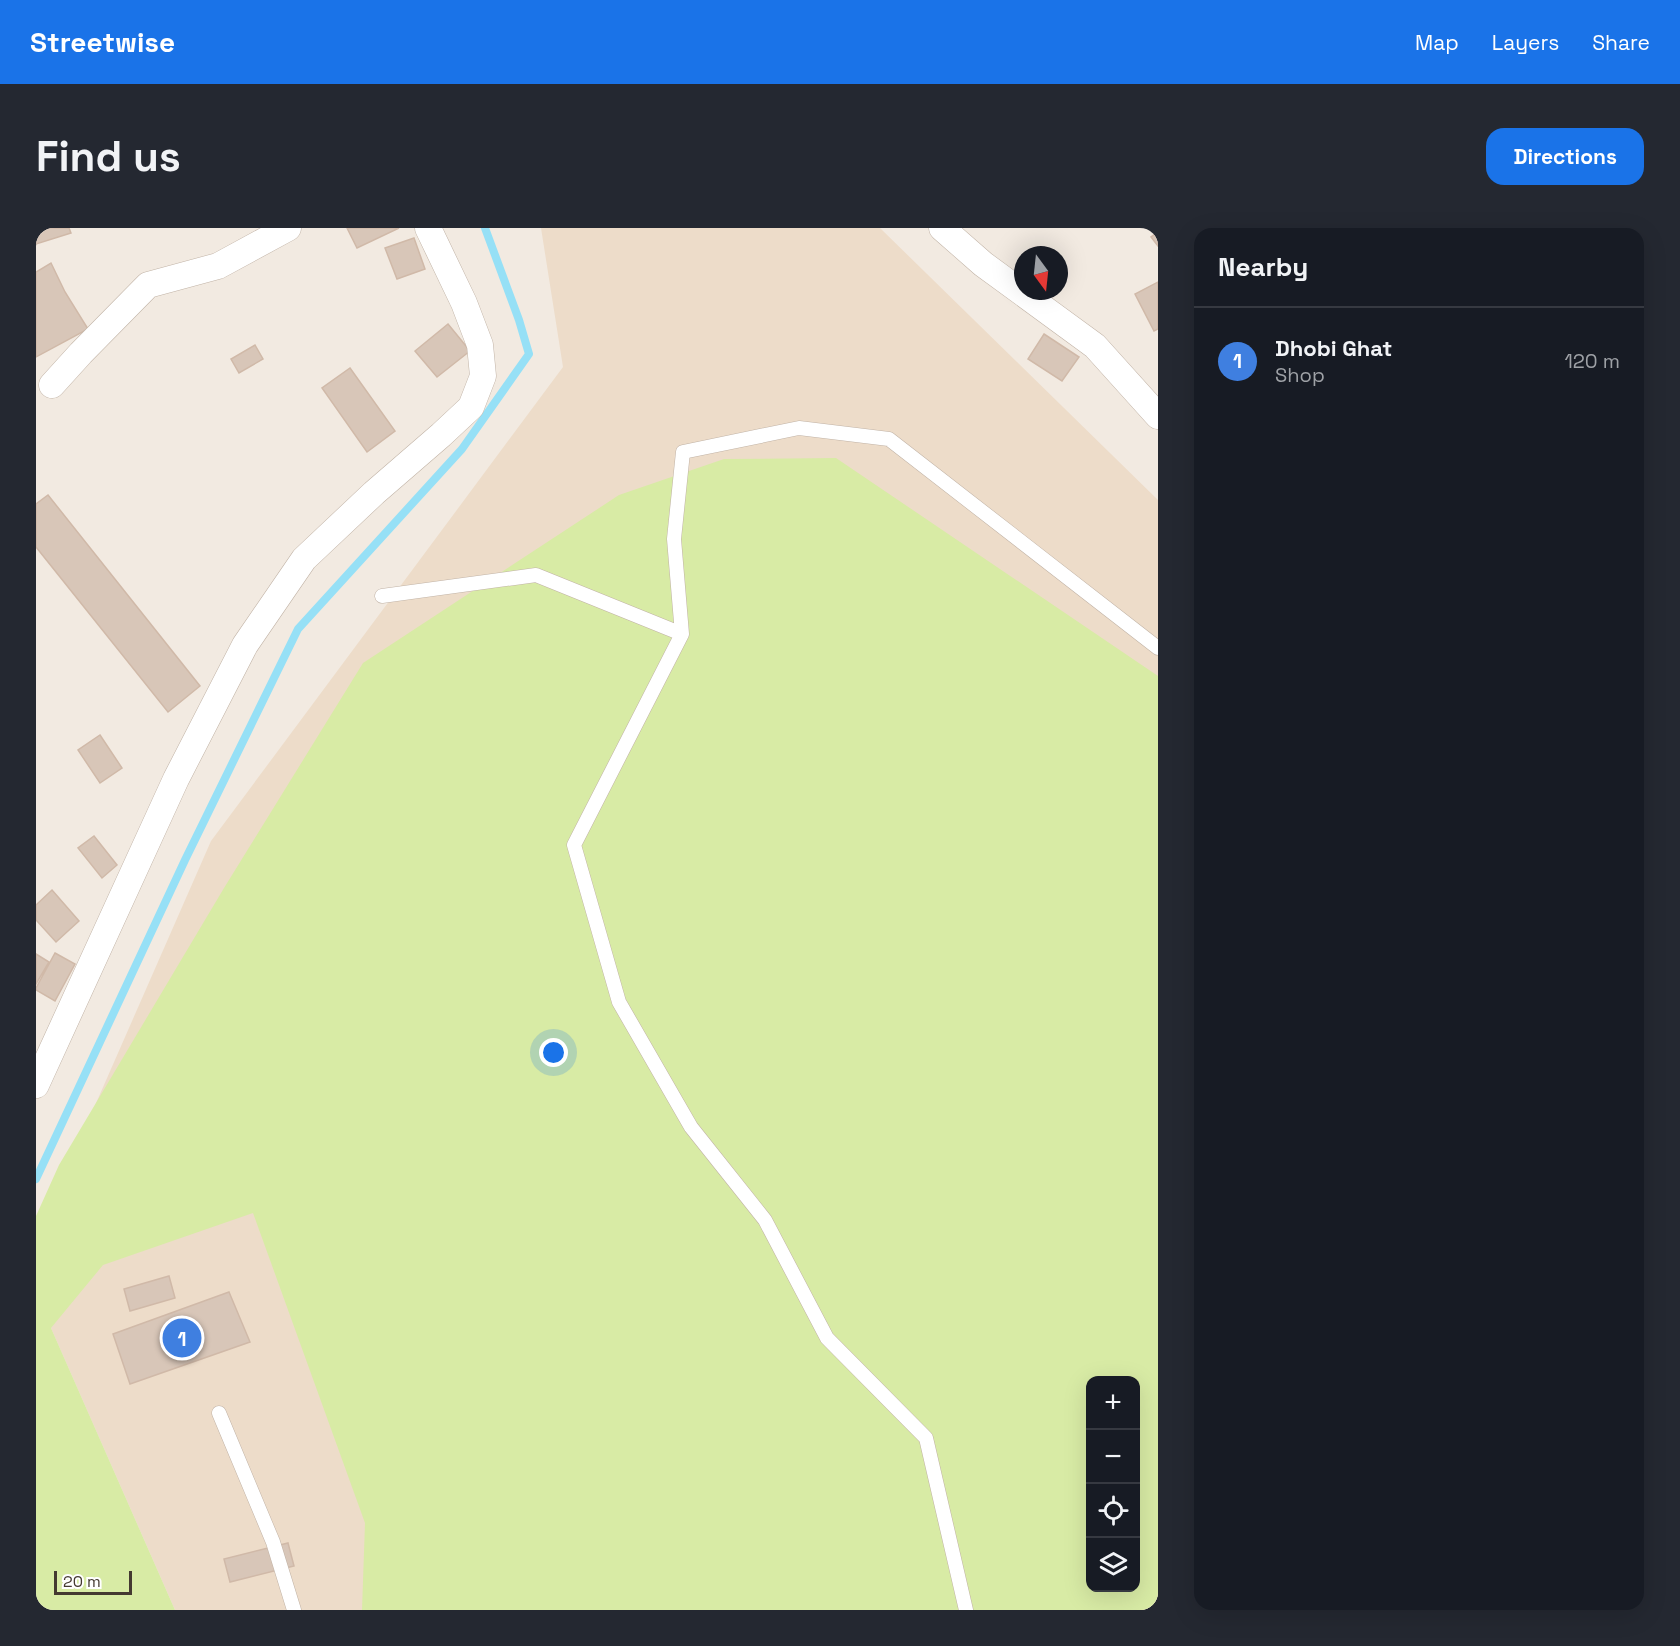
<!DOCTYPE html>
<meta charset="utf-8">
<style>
body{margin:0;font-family:"Space Grotesk",sans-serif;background:#242831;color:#f1f3f6}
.controls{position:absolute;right:18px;bottom:18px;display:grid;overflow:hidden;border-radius:12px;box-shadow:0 6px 24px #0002}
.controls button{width:54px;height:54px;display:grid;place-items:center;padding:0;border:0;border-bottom:2px solid #363941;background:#171b24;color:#f1f3f6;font:30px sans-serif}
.compass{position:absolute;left:978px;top:18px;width:54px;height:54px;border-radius:50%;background:#171b24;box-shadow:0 6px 24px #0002;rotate:165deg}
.scale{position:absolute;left:18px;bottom:15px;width:78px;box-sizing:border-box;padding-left:6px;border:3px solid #443931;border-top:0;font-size:16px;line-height:21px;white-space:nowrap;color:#443931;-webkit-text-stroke:4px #fff;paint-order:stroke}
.you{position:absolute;left:518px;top:825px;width:21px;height:21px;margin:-15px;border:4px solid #fff;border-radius:50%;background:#1a73e8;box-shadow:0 0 0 9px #1a73e833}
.badge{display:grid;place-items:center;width:39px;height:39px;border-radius:50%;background:#1a73e8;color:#fff;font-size:20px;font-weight:700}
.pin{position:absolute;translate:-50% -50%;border:3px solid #fff;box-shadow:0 2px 6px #0006}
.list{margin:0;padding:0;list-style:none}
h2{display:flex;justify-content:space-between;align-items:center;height:78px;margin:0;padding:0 24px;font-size:26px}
h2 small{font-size:20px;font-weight:400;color:#9ea1a6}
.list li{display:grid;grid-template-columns:39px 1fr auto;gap:18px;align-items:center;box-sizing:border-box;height:108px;padding:0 24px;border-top:2px solid #363941}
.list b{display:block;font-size:22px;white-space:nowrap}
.list p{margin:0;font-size:20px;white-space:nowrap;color:#9ea1a6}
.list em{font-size:20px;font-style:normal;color:#9ea1a6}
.icon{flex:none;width:33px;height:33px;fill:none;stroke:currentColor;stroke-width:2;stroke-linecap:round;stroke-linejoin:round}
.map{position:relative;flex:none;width:1122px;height:1382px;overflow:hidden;border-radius:18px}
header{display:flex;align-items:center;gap:36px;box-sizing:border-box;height:84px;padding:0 30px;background:#1a73e8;color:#fff}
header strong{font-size:28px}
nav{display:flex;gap:33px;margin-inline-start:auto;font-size:21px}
.intro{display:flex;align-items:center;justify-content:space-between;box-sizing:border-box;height:144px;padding:0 36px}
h1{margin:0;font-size:42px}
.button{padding:15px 27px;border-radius:18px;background:#1a73e8;color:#fff;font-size:21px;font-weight:700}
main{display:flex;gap:36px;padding:0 36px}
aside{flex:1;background:#171b24;border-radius:18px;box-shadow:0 6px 24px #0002}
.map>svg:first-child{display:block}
.education{fill:#eddcc9;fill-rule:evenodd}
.green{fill:#d8eba5;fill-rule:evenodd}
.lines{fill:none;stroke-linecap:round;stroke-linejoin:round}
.stream{stroke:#96e0f6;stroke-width:8}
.building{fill:#d8c6b8;stroke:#d0b9a8;stroke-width:1.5}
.service-casing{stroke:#c1b3a6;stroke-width:15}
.minor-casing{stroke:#c1b3a6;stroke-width:27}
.service{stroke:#fff;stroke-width:14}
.minor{stroke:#fff;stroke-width:26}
</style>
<header>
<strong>Streetwise</strong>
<nav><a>Map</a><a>Layers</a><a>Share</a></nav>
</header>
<div class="intro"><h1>Find us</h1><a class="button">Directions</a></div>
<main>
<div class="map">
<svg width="1122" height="1382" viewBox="0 0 1122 1382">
<rect width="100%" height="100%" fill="#f2eae1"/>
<path class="education" d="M 505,0 L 844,0 L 1122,272 L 1122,1382 L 139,1382 L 0,1066 L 0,1012 L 175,613 L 527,139 ZM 1054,1152 L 1100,1152 L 1100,1360 L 1054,1360 Z"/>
<path class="green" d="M 800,230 L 1122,448 L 1122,1382 L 326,1382 L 329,1295 L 217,985 L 67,1037 L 15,1100 L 139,1382 L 0,1382 L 0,988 L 23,937 L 188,660 L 327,435 L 583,267 L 688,231 ZM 1054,1152 L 1100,1152 L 1100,1360 L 1054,1360 Z"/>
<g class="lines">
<path class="stream" d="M 0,951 L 149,632 L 262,401 L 426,221 L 493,126 L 483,92 L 449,0"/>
</g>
<path class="building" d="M 0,0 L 33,0 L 35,5 L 0,16 Z
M 311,0 L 363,0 L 321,20 Z
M 1122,4 L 1122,18 L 1115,9 Z
M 378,10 L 389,41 L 361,51 L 349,20 Z
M 15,35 L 29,64 L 52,101 L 0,129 L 0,44 Z
M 1122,54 L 1122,101 L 1118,103 L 1099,66 Z
M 412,96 L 434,123 L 401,149 L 379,123 Z
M 1008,106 L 1043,129 L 1026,153 L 992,131 Z
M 219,117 L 227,131 L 203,145 L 195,131 Z
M 314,140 L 359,203 L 331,224 L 286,160 Z
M 12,267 L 164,458 L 132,484 L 0,319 L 0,276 Z
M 64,507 L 86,540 L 64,555 L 42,522 Z
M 58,608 L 81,637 L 66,650 L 42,620 Z
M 16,662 L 43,693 L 20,714 L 0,692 L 0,677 Z
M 19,725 L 39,736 L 19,773 L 0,762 L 0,760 Z
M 0,726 L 13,734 L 0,756 Z
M 133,1048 L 139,1070 L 94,1083 L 88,1061 Z
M 193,1064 L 214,1114 L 94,1156 L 77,1106 Z
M 252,1315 L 258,1338 L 194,1354 L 188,1331 Z"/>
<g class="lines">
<g class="service-casing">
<path id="service" d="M 346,368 L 500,347 L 646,406 L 538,617 L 583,774 L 655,899 L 729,992 L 791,1110 L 890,1210 L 930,1382
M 646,406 L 638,311 L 647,224 L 763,200 L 853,211 L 1122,420
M 183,1185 L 237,1314 L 258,1382"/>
</g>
<g class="minor-casing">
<path id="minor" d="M 906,0 L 947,36 L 1059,118 L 1122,188
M 16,157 L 45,125 L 112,57 L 182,38 L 252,0
M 0,857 L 140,551 L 209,417 L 268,331 L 338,265 L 405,207 L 435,179 L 447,148 L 444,117 L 428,75 L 392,0"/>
</g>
<use href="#service" class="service"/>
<use href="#minor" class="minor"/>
</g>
</svg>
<div class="controls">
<button>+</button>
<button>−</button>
<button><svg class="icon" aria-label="locate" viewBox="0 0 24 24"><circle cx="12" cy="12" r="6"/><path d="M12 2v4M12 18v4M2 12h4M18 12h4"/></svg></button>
<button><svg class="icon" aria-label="layers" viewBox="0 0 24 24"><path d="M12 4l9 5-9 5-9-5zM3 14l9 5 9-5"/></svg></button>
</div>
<svg class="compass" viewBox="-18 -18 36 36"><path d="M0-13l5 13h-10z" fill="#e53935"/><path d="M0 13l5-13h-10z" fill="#9ea1a6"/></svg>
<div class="scale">20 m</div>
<div class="you"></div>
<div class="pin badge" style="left:146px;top:1110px;background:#3f7fe0">1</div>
</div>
<aside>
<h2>Nearby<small></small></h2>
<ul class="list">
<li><span class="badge" style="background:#3f7fe0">1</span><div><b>Dhobi Ghat</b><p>Shop</p></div><em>120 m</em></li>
</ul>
</aside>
</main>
